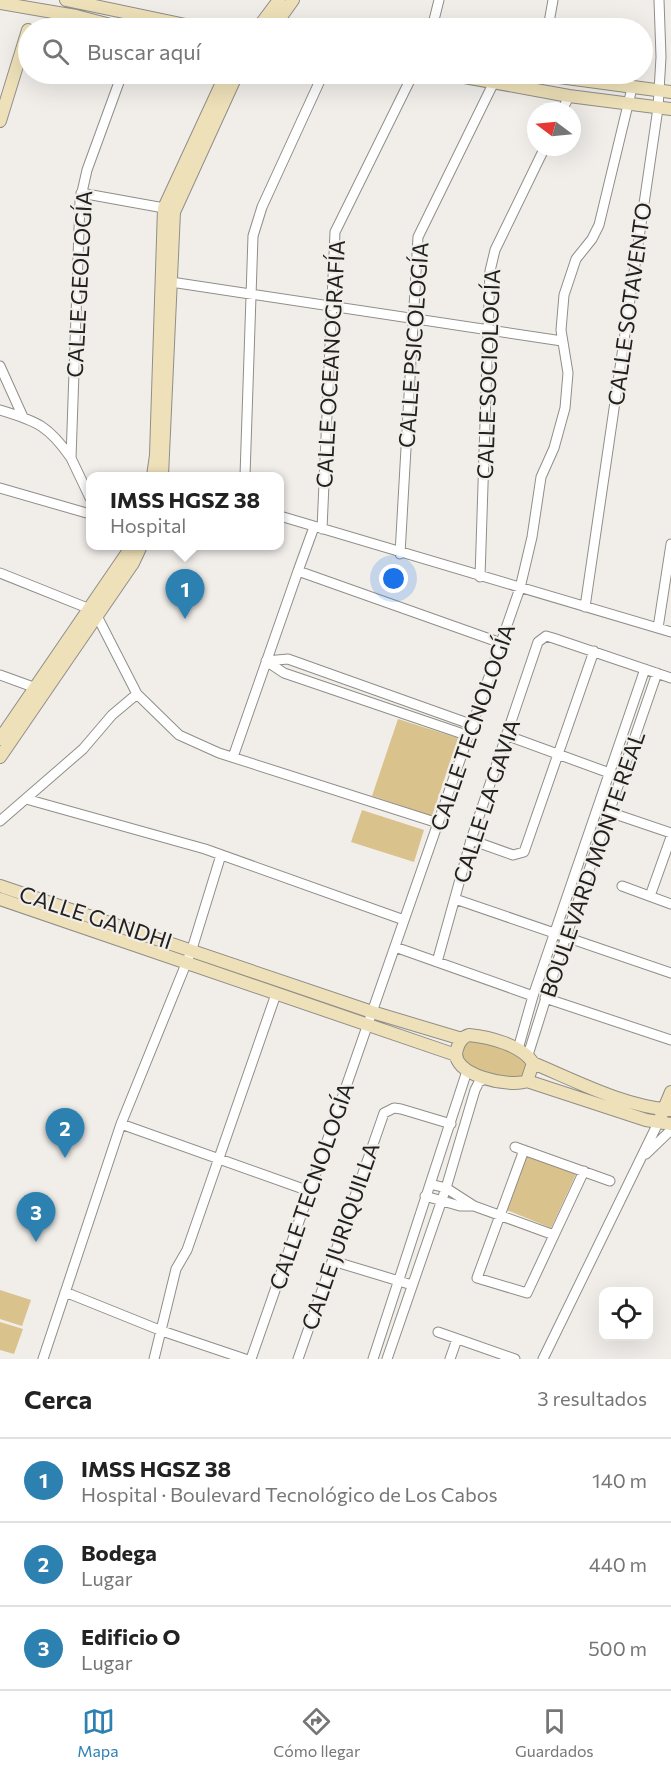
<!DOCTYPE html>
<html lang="es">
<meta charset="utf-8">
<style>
body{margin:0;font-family:Commissioner,sans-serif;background:#f2f2f2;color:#222}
.controls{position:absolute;right:18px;bottom:18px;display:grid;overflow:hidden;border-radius:12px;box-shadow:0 6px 24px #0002}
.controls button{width:54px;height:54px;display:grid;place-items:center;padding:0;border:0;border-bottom:2px solid #e0e0e0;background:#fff;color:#222;font:30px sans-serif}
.compass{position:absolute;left:527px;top:102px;width:54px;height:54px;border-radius:50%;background:#fff;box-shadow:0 6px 24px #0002;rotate:286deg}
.you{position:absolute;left:394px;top:579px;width:21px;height:21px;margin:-15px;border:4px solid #fff;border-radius:50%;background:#1a73e8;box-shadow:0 0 0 9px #1a73e833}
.badge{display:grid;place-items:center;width:39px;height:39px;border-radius:50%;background:#2c81b1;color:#fff;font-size:20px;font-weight:700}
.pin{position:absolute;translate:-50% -50px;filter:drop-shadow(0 2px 3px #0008)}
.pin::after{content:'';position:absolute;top:32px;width:21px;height:18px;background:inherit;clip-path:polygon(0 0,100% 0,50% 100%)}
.popup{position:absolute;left:86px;top:472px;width:198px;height:78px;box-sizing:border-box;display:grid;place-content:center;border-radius:12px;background:#fff;filter:drop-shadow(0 2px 4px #0005);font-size:20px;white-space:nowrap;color:#767676}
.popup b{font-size:22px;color:#222}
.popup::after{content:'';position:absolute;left:50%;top:100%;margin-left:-12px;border:12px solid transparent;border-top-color:#fff}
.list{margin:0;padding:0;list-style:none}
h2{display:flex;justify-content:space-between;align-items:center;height:78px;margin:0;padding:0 24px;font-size:26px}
h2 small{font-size:20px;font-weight:400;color:#767676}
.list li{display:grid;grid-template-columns:39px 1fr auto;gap:18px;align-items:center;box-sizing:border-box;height:84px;padding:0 24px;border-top:2px solid #e0e0e0}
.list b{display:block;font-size:22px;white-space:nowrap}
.list p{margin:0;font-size:20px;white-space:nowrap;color:#767676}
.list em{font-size:20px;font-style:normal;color:#767676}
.icon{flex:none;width:33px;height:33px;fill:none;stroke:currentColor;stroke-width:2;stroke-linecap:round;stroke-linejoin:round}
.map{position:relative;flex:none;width:671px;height:1359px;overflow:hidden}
.search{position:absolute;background:#fff;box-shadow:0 6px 24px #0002;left:18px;right:18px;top:18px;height:66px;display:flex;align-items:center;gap:15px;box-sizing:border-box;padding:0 21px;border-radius:33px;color:#767676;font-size:22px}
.sheet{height:330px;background:#fff}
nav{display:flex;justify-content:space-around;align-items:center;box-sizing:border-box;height:84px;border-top:2px solid #e0e0e0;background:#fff;font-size:16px;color:#767676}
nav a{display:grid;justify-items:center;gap:3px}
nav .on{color:#2c81b1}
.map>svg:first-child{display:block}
.green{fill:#d9c28b}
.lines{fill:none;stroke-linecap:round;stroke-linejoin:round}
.street-casing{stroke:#908e89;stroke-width:11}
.secondary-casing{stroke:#908e89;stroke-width:14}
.street{stroke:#fff;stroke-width:9}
.secondary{stroke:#eee1b9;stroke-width:12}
.labels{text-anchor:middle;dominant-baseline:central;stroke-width:4.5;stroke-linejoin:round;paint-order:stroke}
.street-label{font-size:22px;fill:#22211f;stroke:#f1eeea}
</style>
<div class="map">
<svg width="671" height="1359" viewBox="0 0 671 1359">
<rect width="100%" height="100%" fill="#f1eeea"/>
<path class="green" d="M 398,719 L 458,738 L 432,816 L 372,796 Z
M 362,810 L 424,830 L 414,862 L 351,842 Z
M 475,1038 L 528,1058 L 527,1076 L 512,1081 L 468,1067 L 460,1056 L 464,1042 Z
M 525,1152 L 577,1172 L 551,1228 L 504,1209 Z
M 0,1290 L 31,1300 L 22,1326 L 0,1319 Z
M 0,1322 L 23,1329 L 14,1354 L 0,1350 Z"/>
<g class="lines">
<g class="street-casing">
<path id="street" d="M 139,28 L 144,18
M 432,28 L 439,0
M 548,28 L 553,0
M 562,111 L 569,96
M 81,193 L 164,208
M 171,282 L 562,341
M 0,366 L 23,417
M 0,410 C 37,421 49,426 71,458
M 245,476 L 253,236 L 262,207 L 323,74
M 0,488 L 90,514
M 90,498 L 71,458 L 80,201 L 87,170 L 122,74
M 280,516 L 671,632
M 314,527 L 298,571 L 501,643
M 322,529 L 335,232 L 413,74
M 400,554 L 418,237 L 494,82
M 0,573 L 90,609 L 97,616 L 137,694 L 179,735 L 219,753 L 438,823
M 480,577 L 490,271 L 495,250 L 545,147
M 585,607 L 658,108 L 661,57 L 659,0
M 658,628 L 671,544
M 266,661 L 288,659 L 473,725
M 266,661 L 284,673 L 469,736
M 0,675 L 36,688
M 508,736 L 615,775
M 233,757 L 298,571
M 26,799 L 205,849 L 404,920
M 609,812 L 671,833
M 0,821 L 83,749 L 112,715 L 137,694
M 471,840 L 513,855 L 524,852 L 594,651
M 622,886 L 671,904
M 650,896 L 671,837
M 455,899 L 671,973
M 395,947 L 533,996
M 437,962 L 471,840 L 538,642 L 546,636 L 553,638 L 671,678
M 545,998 L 671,1040
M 518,1049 L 533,996 L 645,669
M 528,1055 L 556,966 L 657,673
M 121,1124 L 309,1191
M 515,1147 L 610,1181
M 524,1150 L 477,1278 L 527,1293 L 584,1171
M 646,1154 L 671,1130
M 430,1184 L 446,1188 L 474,1206 L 554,1235
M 425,1196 L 460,1206 L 474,1206
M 333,1261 L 412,1285
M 65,1292 L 162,1331 L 245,1359
M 438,1332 L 515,1359
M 43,1359 L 121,1124 L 192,949 L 221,855
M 154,1359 L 176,1269 L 187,1250 L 276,994
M 251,1359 L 520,588 L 532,537 L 541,477 L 554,448 L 565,408 L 568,373 L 561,330 L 564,295 L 576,259 L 592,239 L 599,225 L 632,88
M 298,1359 L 384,1113 L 394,1108 L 401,1109 L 451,1124
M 373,1359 L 467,1071
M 387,1359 L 446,1188 L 475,1090 L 479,1082 L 487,1078
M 450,1359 L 457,1339
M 543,1359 L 658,1123"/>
</g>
<g class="secondary-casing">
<path id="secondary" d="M 66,0 L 200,28
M 0,3 L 76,16 L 122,28
M 258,28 L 279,0
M 273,28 L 293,0
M 448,74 L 569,96 L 671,109
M 537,74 L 671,92
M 0,121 L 28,30
M 153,476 L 156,455 L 164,208 L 226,74
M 162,476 L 174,212 L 237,74
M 0,739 L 132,546
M 0,757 L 133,563 L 141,546
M 0,886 L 372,1012 L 462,1039
M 0,899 L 456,1055
M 469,1035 C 489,1037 522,1045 533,1063 L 527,1081 C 510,1088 448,1075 457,1049 C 459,1042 462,1037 469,1035 Z
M 533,1063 C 576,1081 623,1106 671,1110
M 527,1081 L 646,1120 L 671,1124
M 661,1116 L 671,1092"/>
</g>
<use href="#street" class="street"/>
<use href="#secondary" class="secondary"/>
</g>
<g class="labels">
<g class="street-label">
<text transform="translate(79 284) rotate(-87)">CALLE GEOLOGÍA</text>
<text transform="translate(629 304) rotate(-82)">CALLE SOTAVENTO</text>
<text transform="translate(413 345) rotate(-86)">CALLE PSICOLOGÍA</text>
<text transform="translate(330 364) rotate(-87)">CALLE OCEANOGRAFÍA</text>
<text transform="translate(488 374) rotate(-88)">CALLE SOCIOLOGÍA</text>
<text transform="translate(472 727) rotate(-71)">CALLE TECNOLOGÍA</text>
<text transform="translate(486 801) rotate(-72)">CALLE LA GAVIA</text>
<text transform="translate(592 864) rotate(-71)">BOULEVARD MONTE REAL</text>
<text transform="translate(96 917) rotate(18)">CALLE GANDHI</text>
<text transform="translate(311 1186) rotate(-71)">CALLE TECNOLOGÍA</text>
<text transform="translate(340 1236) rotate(-71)">CALLE JURIQUILLA</text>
</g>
</g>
</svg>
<div class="controls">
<button><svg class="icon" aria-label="locate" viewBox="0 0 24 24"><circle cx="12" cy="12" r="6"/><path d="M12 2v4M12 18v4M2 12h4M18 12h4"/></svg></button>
</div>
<svg class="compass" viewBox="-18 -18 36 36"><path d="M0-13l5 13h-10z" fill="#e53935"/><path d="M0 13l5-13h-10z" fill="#767676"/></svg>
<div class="you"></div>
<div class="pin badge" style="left:185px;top:619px">1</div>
<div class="popup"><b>IMSS HGSZ 38</b>Hospital</div>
<div class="pin badge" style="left:65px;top:1158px">2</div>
<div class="pin badge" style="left:36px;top:1242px">3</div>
<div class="search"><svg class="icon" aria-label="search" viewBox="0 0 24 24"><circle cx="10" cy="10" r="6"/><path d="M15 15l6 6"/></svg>Buscar aquí</div>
</div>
<section class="sheet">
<h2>Cerca<small>3 resultados</small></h2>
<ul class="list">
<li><span class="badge">1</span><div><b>IMSS HGSZ 38</b><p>Hospital · Boulevard Tecnológico de Los Cabos</p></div><em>140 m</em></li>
<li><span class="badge">2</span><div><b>Bodega</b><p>Lugar</p></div><em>440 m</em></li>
<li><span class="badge">3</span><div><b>Edificio O</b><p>Lugar</p></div><em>500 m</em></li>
</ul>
</section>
<nav>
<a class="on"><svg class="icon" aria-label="map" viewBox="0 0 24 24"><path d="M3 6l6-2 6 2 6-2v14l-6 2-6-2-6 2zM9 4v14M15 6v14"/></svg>Mapa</a>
<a><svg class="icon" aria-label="directions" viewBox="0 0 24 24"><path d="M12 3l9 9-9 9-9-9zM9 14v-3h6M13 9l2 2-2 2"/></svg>Cómo llegar</a>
<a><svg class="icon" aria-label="saved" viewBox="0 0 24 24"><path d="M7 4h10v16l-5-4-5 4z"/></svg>Guardados</a>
</nav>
